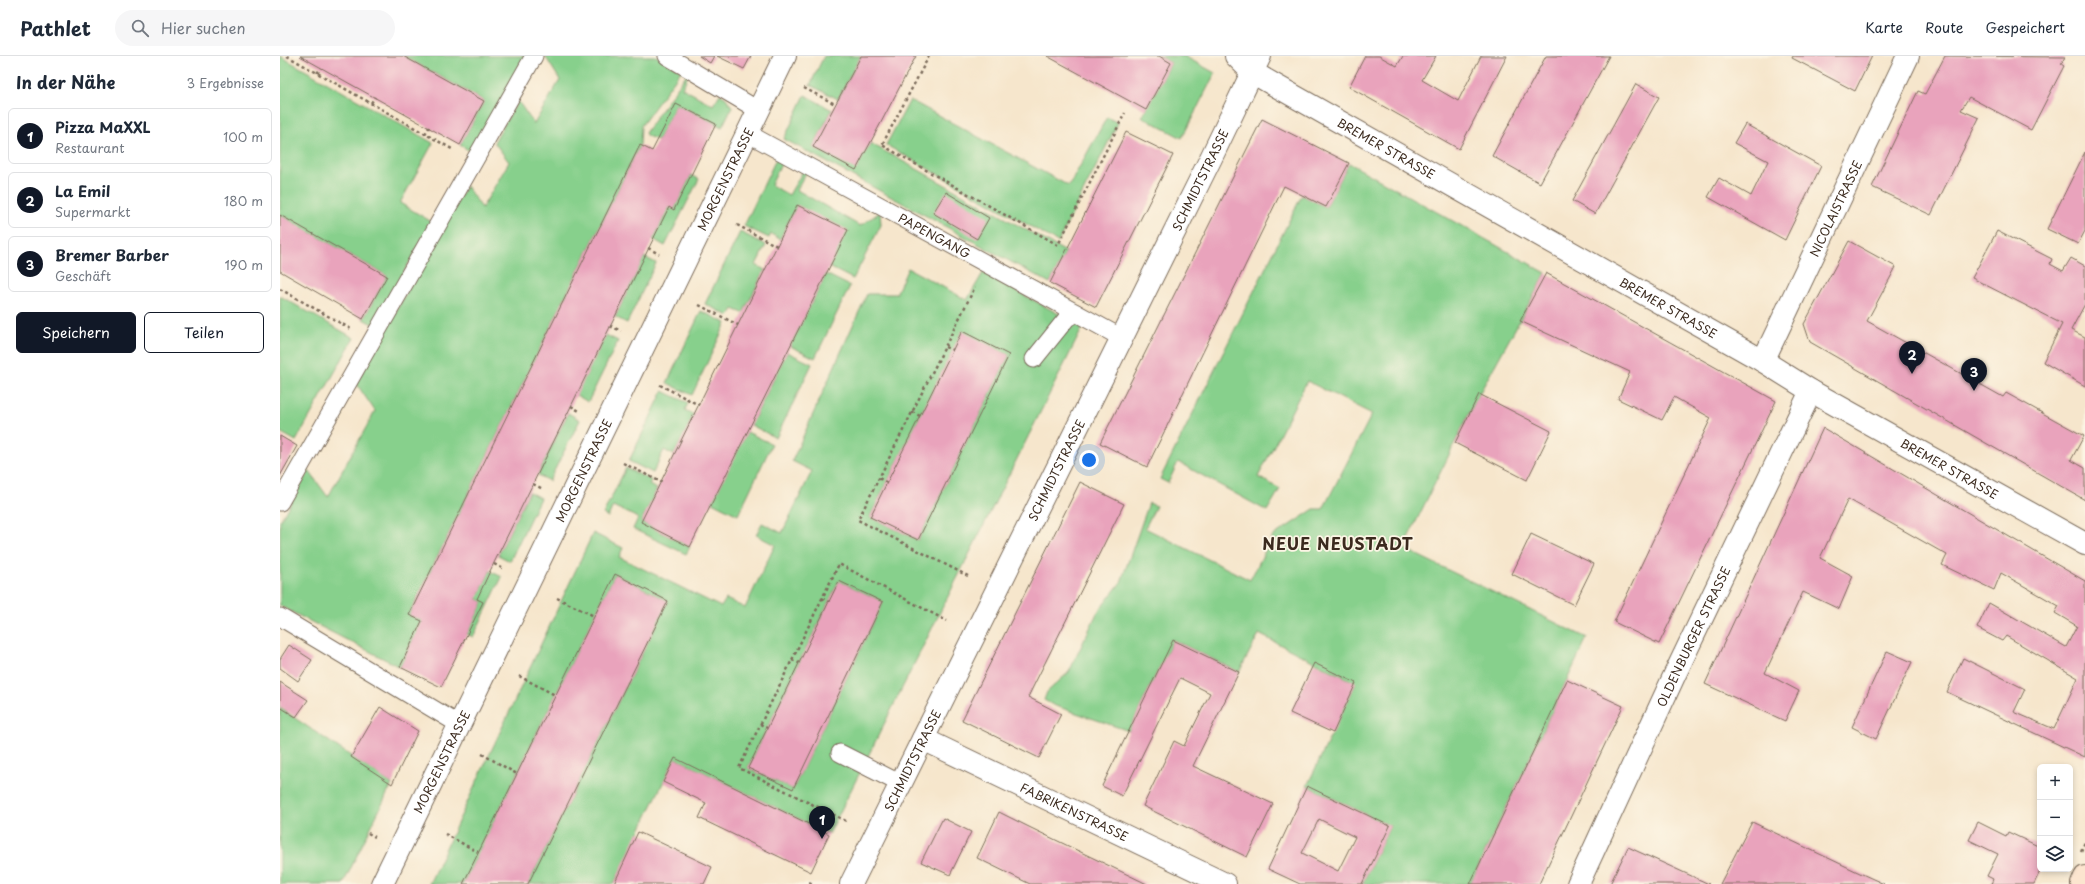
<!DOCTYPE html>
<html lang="de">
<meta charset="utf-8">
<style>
body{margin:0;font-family:"Playpen Sans",sans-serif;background:#f6f6f7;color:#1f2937}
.controls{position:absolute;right:12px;bottom:12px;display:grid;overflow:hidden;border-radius:6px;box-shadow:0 2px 6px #0003}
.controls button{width:36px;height:36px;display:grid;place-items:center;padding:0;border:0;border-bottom:1px solid #e0e1e3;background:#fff;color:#1f2937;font:20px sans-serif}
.you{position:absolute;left:809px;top:404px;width:14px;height:14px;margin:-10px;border:3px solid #fff;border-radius:50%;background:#1a73e8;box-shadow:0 0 0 6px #1a73e833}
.badge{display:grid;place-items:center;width:26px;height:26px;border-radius:50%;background:#111827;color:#fff;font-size:13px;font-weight:700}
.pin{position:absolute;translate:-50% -33px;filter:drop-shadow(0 1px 2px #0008)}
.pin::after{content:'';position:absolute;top:21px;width:14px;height:12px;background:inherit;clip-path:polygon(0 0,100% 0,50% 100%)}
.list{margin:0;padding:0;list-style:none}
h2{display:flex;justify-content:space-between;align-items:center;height:52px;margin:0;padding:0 16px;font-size:17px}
h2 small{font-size:13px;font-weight:400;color:#747a83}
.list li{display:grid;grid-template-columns:26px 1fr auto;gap:12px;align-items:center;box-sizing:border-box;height:56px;margin:0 8px 8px;padding:0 8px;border:1px solid #e0e1e3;border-radius:6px}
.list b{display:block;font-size:15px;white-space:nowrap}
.list p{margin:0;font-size:13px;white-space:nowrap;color:#747a83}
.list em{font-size:13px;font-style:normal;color:#747a83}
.actions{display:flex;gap:8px;padding:12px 16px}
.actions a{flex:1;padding:9px 0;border:1px solid #111827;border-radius:6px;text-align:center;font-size:14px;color:#111827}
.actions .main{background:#111827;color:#fff}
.icon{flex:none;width:22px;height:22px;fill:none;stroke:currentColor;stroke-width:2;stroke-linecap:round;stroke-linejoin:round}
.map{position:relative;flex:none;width:1805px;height:828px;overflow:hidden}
header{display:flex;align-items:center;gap:24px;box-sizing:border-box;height:56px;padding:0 20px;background:#fff;border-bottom:1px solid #e0e1e3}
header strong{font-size:19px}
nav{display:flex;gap:22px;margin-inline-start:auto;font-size:14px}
.search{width:280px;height:36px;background:#f6f6f7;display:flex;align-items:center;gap:10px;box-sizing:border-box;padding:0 14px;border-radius:22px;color:#747a83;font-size:15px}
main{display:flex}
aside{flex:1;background:#fff}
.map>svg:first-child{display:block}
.green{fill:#87d08c;stroke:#617d55;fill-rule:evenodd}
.building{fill:#e9a3bc;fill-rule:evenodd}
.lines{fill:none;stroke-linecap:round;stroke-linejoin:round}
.service-casing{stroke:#7c6c5b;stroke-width:19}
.minor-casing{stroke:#7c6c5b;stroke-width:24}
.secondary-casing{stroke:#7c6c5b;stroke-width:24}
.path{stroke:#7c6c5b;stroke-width:2.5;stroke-dasharray:3 3;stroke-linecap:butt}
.service{stroke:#fff;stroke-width:17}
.minor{stroke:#fff;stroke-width:22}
.secondary{stroke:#fce5cf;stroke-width:22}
.labels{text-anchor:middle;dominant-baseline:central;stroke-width:3.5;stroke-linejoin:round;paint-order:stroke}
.street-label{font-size:12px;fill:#3b2a1e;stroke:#fcf5e5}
.district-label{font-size:16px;font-weight:bold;letter-spacing:1px;fill:#3b2a1e;stroke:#fcf5e5}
</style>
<header>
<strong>Pathlet</strong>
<div class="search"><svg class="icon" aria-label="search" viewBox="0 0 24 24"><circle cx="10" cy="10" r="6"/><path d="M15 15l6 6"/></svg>Hier suchen</div>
<nav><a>Karte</a><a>Route</a><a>Gespeichert</a></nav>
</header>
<main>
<aside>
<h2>In der Nähe<small>3 Ergebnisse</small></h2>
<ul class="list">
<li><span class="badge">1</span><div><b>Pizza MaXXL</b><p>Restaurant</p></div><em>100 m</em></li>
<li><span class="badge">2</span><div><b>La Emil</b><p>Supermarkt</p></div><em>180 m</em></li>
<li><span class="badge">3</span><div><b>Bremer Barber</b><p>Geschäft</p></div><em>190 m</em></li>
</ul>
<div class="actions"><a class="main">Speichern</a><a>Teilen</a></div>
</aside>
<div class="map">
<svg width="1805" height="828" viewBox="0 0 1805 828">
<rect width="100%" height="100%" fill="#fcf5e5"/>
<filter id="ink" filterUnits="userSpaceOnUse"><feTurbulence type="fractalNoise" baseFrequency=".025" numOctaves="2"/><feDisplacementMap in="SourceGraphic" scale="8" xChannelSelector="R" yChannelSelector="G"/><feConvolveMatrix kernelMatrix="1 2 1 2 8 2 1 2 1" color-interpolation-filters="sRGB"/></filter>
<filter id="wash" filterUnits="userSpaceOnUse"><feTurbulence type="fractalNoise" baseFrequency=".012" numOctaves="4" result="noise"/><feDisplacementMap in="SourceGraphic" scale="16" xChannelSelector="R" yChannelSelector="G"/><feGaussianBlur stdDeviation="0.9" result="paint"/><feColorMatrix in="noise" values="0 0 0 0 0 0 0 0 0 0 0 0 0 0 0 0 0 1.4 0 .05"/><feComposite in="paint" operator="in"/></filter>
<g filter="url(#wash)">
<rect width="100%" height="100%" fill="#f6e6cc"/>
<path class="green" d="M 0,0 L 153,87 L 120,147 L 152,166 L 94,269 L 83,263 L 107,220 L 0,159 Z
M 123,0 L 246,0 L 192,96 L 180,89 L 204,45 Z
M 265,0 L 376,0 L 401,15 L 361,70 L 360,89 L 129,559 L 142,565 L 120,611 L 0,550 L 0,465 L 29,415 L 48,441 L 95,355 L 76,327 L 186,130 L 202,152 L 229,106 L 214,86 L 238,45 L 254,68 L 280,24 Z
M 544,0 L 581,0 L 558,43 L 530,29 Z
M 879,0 L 904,0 L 935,17 L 902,82 L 862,61 L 891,7 Z
M 406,19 L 408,20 L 402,32 L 433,49 L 440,38 L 446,42 L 452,51 L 442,71 L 396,48 L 378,84 L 367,80 L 365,77 Z
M 525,39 L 552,54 L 533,91 L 576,113 L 590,87 L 786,196 L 770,227 L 504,83 Z
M 630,44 L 789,130 L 827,61 L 838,67 L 778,186 L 606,89 Z
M 498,99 L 504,102 L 491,129 L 509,139 L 524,113 L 527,115 L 517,134 L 580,170 L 600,156 L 601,169 L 573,223 L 549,211 L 517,149 L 500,183 L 491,178 L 489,182 L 464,170 Z
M 1069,107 L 1266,217 L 1199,338 L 1123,492 L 1307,582 L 1190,828 L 1082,828 L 1110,770 L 1027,730 L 1076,627 L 979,578 L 959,616 L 893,584 L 849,675 L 773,649 L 764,644 L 767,636 L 789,616 L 817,557 L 841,526 L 869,447 L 876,450 L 865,472 L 970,524 L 993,480 L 1034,453 L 1043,453 L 1092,358 L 1027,325 L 978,421 L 1000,433 L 987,455 L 898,406 L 888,427 L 880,423 L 1022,139 L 1046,151 Z
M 411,119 L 419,123 L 385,190 L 373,183 L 389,151 L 394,153 Z
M 460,176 L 486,189 L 476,209 L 485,214 L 463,257 L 453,253 L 449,260 L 425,248 Z
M 364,201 L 376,207 L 347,267 L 335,261 Z
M 628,212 L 687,244 L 703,217 L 803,271 L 549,778 L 395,702 L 334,828 L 248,828 L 388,545 L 335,518 L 183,828 L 149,828 L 313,477 L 343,492 L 339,501 L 441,551 L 446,543 L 465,552 L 495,489 L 476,479 L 482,467 L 502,477 L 532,415 L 512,405 L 587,238 L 616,238 ZM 682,276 L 729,299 L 638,484 L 590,461 ZM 559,525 L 603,546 L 513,733 L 468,712 Z
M 546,218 L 570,230 L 535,302 L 510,290 Z
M 0,240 L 74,282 L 16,385 L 0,376 Z
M 421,255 L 446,267 L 412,339 L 387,327 Z
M 326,279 L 338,285 L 308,346 L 296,339 Z
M 507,296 L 532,308 L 496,382 L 471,369 Z
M 383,335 L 408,347 L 405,354 L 414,359 L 394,399 L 384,394 L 373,417 L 349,405 Z
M 288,357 L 300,364 L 269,425 L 258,419 Z
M 467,376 L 492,388 L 458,459 L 432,446 Z
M 346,412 L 371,424 L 369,429 L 377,433 L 361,466 L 410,491 L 406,498 L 353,473 L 358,462 L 333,450 L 328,461 L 323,458 Z
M 249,436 L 260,442 L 230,505 L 218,499 Z
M 210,515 L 222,521 L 193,581 L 187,578 L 203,546 L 197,543 Z
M 0,652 L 112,728 L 63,828 L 0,828 Z"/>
<g id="blocks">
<path class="building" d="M 20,0 L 123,0 L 204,45 L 180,89 Z
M 419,0 L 434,0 L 430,7 Z
M 437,0 L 471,0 L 464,13 Z
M 581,0 L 636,0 L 576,114 L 533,91 Z
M 767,0 L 879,0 L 891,7 L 866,54 Z
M 1085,0 L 1099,0 L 1117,10 L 1123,0 L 1156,0 L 1142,24 L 1178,45 L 1201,0 L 1227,0 L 1179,93 L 1069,31 Z
M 1266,0 L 1329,0 L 1260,127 L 1212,100 Z
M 1513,0 L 1592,0 L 1575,35 L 1512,2 Z
M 1665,0 L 1785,1 L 1781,8 L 1784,10 L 1751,74 L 1689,41 L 1681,54 L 1699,62 L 1651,159 L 1592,131 L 1638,35 L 1645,38 Z
M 1356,28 L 1379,41 L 1315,158 L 1292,145 Z
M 396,48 L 436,68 L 394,154 L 389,151 L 210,515 L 197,543 L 203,546 L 161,631 L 120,611 L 142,565 L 129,559 L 360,89 L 372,95 Z
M 982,63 L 1069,107 L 1046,151 L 1004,130 L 867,411 L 820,387 Z
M 1465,68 L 1541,110 L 1505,184 L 1428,141 L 1439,122 L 1471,140 L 1488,105 L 1454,87 Z
M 846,76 L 893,99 L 816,251 L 770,227 Z
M 1805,96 L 1805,175 L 1798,188 L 1767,173 Z
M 666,136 L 709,162 L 697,183 L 653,157 Z
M 517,149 L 568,174 L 410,491 L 361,466 Z
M 0,159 L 107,220 L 83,263 L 0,215 Z
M 1717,175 L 1772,203 L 1770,208 L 1783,215 L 1791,202 L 1805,210 L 1805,248 L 1791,274 L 1805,281 L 1805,330 L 1763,306 L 1782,268 L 1692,222 Z
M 1569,185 L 1616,211 L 1587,265 L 1723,341 L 1726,337 L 1804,380 L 1791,404 L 1805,412 L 1805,444 L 1530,286 L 1524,268 Z
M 1266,217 L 1496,345 L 1379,588 L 1334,566 L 1431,362 L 1394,341 L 1382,364 L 1338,343 L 1350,316 L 1240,265 Z
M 682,275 L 729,299 L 638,484 L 590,461 Z
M 1199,338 L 1271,375 L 1247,424 L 1175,387 Z
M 1543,372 L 1805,525 L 1805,701 L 1667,636 L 1683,602 L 1745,633 L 1734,656 L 1774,673 L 1798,622 L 1726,580 L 1722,585 L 1697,572 L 1709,547 L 1786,591 L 1797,570 L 1775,557 L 1779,550 L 1721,517 L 1714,534 L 1662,509 L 1667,499 L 1568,443 L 1540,502 L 1573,520 L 1559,553 L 1523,536 L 1485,617 L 1519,635 L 1505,665 L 1425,628 Z
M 0,380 L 17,390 L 0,420 Z
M 800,426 L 844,448 L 748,641 L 781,658 L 759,702 L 682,664 Z
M 1251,478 L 1314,508 L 1294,549 L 1232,518 Z
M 335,518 L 388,545 L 248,828 L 183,828 Z
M 559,525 L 603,546 L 513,733 L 468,712 Z
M 893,584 L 959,616 L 913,710 L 993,748 L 967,801 L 863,750 L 894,685 L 904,690 L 930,637 L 900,622 L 842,740 L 822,730 Z
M 9,589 L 32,604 L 18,625 L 0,612 L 0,603 Z
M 1607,595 L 1632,606 L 1596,683 L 1572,671 Z
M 1034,607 L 1076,627 L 1053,677 L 1010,657 Z
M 1287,624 L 1343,650 L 1259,828 L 1190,828 Z
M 0,626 L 28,644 L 16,661 L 0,651 Z
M 100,651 L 138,675 L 112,728 L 71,701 Z
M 395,702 L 549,778 L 531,816 L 419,762 L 426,747 L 383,726 Z
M 1027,730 L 1110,770 L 1082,828 L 1020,828 L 988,813 ZM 1039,763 L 1075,781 L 1058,815 L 1022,797 Z
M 719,756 L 751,772 L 867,828 L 750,828 L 697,802 Z
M 663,762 L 691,776 L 670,819 L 641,806 Z
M 1472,766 L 1582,818 L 1604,828 L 1440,828 Z
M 1698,766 L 1726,780 L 1728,776 L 1760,791 L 1761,813 L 1754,828 L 1711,828 L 1713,823 L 1707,820 L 1718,798 L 1689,784 Z
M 358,776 L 432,811 L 424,828 L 334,828 Z
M 1348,791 L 1429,828 L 1330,828 Z"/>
</g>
</g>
<g filter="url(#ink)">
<use href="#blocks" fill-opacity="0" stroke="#7c6c5b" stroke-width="1"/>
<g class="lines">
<g class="service-casing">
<g id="service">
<path d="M 387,0 L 478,54"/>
<path id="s1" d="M 467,77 L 842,282"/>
<path d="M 754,303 L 787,262 L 796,257"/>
<path d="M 0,446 L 254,0"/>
<path d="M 0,561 L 180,669"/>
<path d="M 560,697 L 621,728"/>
</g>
</g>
<g class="minor-casing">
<g id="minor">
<path id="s2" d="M 956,0 L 972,16 L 991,27 L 1483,305 L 1531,335 L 1805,488"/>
<path id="s3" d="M 1483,305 L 1628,0"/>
<path id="s4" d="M 643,683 L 945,828"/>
<path id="s5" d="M 102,828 L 505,0"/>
<path id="s6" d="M 571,828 L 931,102 L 980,0"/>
<path id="s7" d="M 1298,828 L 1395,618 L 1531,335"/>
</g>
</g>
<g class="secondary-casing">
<path id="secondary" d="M 1802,828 L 1805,821"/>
</g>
<path class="path" d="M 7,0 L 172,93
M 649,0 L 602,89 L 778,189 L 845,57
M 37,17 L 41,12
M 524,32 L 555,48
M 91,47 L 95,41
M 145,78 L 149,71
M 457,169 L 497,190
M 368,192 L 379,198
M 0,233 L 71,273
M 419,249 L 458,269
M 330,270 L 341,275
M 665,291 L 673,294
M 380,329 L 419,349
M 291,350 L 301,356
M 632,356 L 640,360
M 343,407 L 381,426
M 599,422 L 607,427
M 253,428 L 263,433
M 214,508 L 224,513
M 688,520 L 578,464 L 695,231
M 277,542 L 314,560
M 542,542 L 549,546
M 512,604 L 519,607
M 239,620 L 275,639
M 480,668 L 487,672
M 202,698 L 237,718
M 566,765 L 459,712 L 559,508 L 667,565
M 88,777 L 95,781
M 165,778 L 198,796
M 1801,795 L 1805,786
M 529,826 L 533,828"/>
<use href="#service" class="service"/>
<use href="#minor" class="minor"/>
<use href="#secondary" class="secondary"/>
</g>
</g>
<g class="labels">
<g class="street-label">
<text stroke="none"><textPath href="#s2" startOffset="177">BREMER STRASSE</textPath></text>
<text stroke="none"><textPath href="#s5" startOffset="784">MORGENSTRASSE</textPath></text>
<text stroke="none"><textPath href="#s6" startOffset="786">SCHMIDTSTRASSE</textPath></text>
<text stroke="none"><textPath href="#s3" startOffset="169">NICOLAISTRASSE</textPath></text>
<text stroke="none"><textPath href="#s1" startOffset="214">PAPENGANG</textPath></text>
<text stroke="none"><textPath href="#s2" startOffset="501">BREMER STRASSE</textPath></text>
<text stroke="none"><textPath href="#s2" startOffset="825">BREMER STRASSE</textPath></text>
<text stroke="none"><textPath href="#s5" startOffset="460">MORGENSTRASSE</textPath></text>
<text stroke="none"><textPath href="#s6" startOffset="462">SCHMIDTSTRASSE</textPath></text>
<text stroke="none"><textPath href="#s7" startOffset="273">OLDENBURGER STRASSE</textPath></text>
<text stroke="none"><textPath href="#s5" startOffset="136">MORGENSTRASSE</textPath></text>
<text stroke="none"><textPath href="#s6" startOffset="138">SCHMIDTSTRASSE</textPath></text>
<text stroke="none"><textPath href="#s4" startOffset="168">FABRIKENSTRASSE</textPath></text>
</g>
<g class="district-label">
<text x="1058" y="487">NEUE NEUSTADT</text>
</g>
</g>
</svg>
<div class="controls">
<button>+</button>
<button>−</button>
<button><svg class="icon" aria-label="layers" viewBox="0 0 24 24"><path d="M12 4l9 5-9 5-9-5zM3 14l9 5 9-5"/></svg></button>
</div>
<div class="you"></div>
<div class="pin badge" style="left:542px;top:783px">1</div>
<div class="pin badge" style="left:1632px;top:318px">2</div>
<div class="pin badge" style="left:1694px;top:335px">3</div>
</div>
</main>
